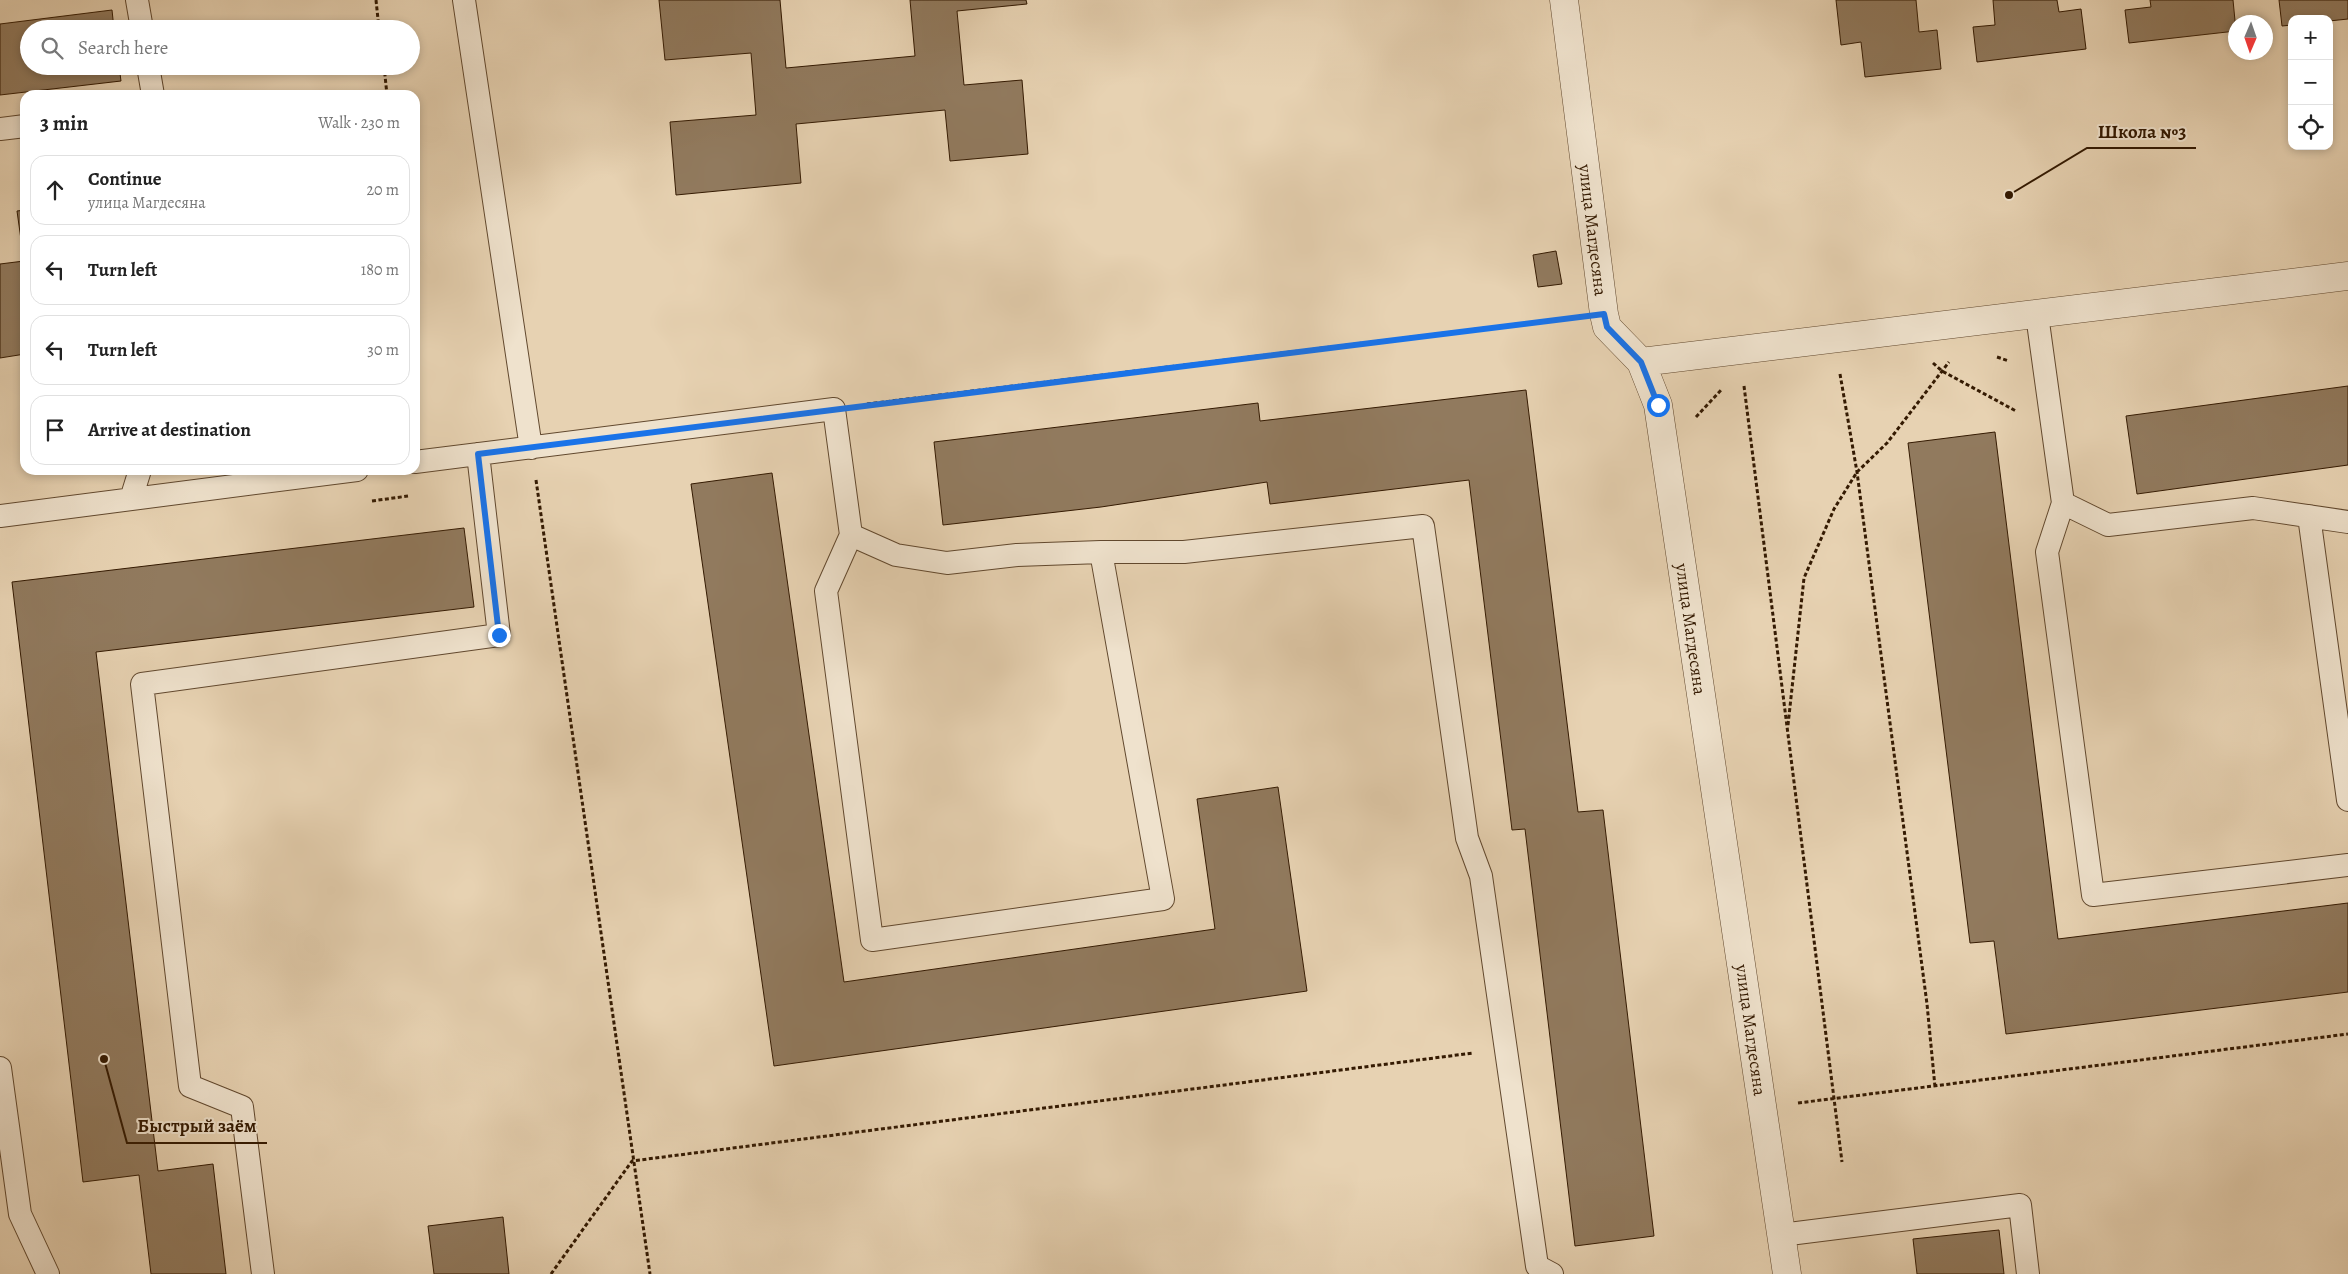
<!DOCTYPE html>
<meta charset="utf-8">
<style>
body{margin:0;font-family:Alegreya,serif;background:#f2f2f2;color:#222}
.controls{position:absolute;right:15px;top:15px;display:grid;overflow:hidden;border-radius:10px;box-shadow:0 2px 8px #0003}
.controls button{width:45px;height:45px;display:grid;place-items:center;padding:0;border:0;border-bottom:1px solid #e0e0e0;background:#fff;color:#222;font:25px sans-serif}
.compass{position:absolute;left:2228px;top:15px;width:45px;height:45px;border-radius:50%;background:#fff;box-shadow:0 2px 8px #0003;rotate:182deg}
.stop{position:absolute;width:15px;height:15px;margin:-11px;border:4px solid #1a73e8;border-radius:50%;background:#fff}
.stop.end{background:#1a73e8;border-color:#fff;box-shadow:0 1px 5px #0008}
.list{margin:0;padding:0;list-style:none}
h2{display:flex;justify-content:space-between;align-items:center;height:65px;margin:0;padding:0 20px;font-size:21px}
h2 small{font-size:16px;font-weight:400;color:#767676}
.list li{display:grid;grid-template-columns:32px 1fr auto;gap:15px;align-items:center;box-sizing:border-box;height:70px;margin:0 10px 10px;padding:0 10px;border:1px solid #e0e0e0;border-radius:15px}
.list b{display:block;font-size:19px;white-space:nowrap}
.list p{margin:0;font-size:16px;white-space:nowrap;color:#767676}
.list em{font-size:16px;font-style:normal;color:#767676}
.icon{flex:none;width:28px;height:28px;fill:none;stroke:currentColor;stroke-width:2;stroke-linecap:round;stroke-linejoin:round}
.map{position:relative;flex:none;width:2348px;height:1274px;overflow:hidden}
.search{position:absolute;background:#fff;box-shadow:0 2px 8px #0003;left:20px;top:20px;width:400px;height:55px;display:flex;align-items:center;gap:12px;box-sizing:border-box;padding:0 18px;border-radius:28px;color:#767676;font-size:19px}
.panel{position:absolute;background:#fff;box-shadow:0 2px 8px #0003;left:20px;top:90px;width:400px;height:385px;border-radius:15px}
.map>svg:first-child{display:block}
.building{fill:#917a5e;stroke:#341a02}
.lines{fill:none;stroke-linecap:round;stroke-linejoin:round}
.lane-casing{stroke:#61482e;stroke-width:24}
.street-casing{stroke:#61482e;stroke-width:29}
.path{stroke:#341a02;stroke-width:3;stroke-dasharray:4 2.5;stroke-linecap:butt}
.lane{stroke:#efe2cd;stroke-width:22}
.street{stroke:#efe2cd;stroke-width:28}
.route{stroke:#1a73e8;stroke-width:6}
.labels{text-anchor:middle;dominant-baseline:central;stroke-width:4;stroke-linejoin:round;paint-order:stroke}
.street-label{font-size:18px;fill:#341a02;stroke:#efe2cd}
.leader{fill:none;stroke:#341a02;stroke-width:2}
.callout-dot{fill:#341a02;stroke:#efe2cd;stroke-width:2}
.callout-label{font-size:19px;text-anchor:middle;font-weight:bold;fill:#341a02;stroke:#efe2cd;stroke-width:4;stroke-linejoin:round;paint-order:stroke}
</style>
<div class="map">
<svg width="2348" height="1274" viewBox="0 0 2348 1274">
<rect width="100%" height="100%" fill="#e7d2b2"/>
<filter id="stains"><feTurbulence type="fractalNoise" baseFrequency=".004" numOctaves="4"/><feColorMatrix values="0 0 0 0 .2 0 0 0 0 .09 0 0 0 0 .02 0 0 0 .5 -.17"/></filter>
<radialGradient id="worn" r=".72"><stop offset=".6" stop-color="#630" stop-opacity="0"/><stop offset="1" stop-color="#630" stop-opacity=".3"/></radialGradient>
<path class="building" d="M 659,0 L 780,0 L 786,68 L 915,56 L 910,0 L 1026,0 L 1027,4 L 957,11 L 964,85 L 1022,80 L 1028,154 L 950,161 L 945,110 L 796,124 L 801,183 L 676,195 L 670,122 L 756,115 L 751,53 L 665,60 Z
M 1836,0 L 1916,0 L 1919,32 L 1937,30 L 1941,69 L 1865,77 L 1861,42 L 1841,45 Z
M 1993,0 L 2057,0 L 2059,12 L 2081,9 L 2086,49 L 1977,62 L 1973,27 L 1995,25 Z
M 2150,0 L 2233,0 L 2236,31 L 2129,43 L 2125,10 L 2151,7 Z
M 2279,0 L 2348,0 L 2348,19 L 2329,21 L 2329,19 L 2292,19 L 2292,25 L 2282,26 Z
M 112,10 L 114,29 L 29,29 L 29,66 L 119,66 L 121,81 L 0,95 L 0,24 Z
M 25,210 L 25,354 L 0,358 L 0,264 L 24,261 L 17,211 Z
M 1556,251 L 1562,284 L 1538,287 L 1533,255 Z
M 2348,386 L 2348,465 L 2137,494 L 2126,416 Z
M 1526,390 L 1578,812 L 1603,810 L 1654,1236 L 1575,1246 L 1525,829 L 1512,830 L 1469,480 L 1270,504 L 1267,482 L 1101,507 L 943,525 L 934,442 L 1258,403 L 1260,421 Z
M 1995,432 L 2058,939 L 2348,903 L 2348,992 L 2006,1034 L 1994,941 L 1970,943 L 1908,443 Z
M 772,473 L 844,982 L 1215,929 L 1197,799 L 1278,787 L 1307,991 L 774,1066 L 691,484 Z
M 464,528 L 474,607 L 96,652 L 158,1171 L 213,1164 L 226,1274 L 151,1274 L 139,1175 L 83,1182 L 12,582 Z
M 503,1217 L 509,1274 L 434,1274 L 428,1226 Z
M 1999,1230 L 2004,1274 L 1917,1274 L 1913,1239 Z"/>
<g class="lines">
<g class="lane-casing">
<path id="lane" d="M 137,0 L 142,29
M 464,0 L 531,448
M 148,66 L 153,95
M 0,129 L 25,126
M 2037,315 L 2063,503 L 2108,525 L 2253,508 L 2348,522
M 415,462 L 834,409 L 851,535 L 826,591 L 872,940 L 1163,899 L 1101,552
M 131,499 L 140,470
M 2063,503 L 2047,552 L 2093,895 L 2348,865
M 0,516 L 357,470
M 2309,516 L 2348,800
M 851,535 L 896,555 L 947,563 L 1017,555 L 1101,552 L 1184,552 L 1423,526 L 1467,838 L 1481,876 L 1537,1266 L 1552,1274
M 0,1068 L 20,1214 L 48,1274
M 1781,1235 L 2020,1205 L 2028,1274
M 263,1274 L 242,1107 L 190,1086 L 142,684 L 499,635 L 478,454"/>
</g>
<g class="street-casing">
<path id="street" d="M 1564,0 L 1604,314 L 1607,327 L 1641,362 L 1658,405 L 1787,1274
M 1641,362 L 2348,276"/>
</g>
<path class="path" d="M 376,0 L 379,29
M 384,66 L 387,95
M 415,322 L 418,348 L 415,349
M 1997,357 L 2009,361
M 1933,363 L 1942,371 L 2016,411
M 1840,374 L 1857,472 L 1927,1004 L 1935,1087
M 1744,386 L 1842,1162
M 867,404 L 1568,318
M 1696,417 L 1722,389
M 536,480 L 650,1274
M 372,501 L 408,496
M 1788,725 L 1804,578 L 1834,509 L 1857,472 L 1887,443 L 1949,362
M 1798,1103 L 2348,1034
M 551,1274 L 632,1161 L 1473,1053"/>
<use href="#lane" class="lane"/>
<use href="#street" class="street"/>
</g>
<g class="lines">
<path class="route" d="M 499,635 L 478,454 L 1604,314 L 1607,327 L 1641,362 L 1658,405"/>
</g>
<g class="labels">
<g class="street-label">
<text transform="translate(1593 230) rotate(83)">улица Магдесяна</text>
<text transform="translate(1691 629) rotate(82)">улица Магдесяна</text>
<text transform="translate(1751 1030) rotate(82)">улица Магдесяна</text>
</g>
</g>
<path class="leader" d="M2009 195L2087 148H2196M104 1059L127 1143H267"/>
<g class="callout-dot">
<circle cx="2009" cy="195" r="5"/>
<circle cx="104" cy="1059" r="5"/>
</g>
<g class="callout-label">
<text x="2142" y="138">Школа №3</text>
<text x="197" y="1132">Быстрый заём</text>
</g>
<rect width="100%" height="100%" filter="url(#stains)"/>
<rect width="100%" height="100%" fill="url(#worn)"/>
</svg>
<div class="controls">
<button>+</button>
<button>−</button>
<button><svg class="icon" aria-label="locate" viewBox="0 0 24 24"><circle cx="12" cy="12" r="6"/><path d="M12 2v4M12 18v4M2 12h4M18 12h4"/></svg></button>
</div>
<svg class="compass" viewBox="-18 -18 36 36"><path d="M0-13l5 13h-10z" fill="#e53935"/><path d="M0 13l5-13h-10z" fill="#767676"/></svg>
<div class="stop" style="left:1658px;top:405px"></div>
<div class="stop end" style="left:499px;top:635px"></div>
<div class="search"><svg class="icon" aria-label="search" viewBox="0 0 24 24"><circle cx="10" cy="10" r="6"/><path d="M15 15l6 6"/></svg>Search here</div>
<section class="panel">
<h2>3 min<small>Walk · 230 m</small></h2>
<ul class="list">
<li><svg class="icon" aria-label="ahead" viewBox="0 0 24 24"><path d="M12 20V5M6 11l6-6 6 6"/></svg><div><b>Continue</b><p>улица Магдесяна</p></div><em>20 m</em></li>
<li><svg class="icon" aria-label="left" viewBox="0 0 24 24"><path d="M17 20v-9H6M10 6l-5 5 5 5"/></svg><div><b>Turn left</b></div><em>180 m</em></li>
<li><svg class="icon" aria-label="left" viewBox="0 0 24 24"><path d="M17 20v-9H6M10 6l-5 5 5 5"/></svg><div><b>Turn left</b></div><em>30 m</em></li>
<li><svg class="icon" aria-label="arrive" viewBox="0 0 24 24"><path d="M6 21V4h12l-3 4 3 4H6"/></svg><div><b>Arrive at destination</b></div></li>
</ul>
</section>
</div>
